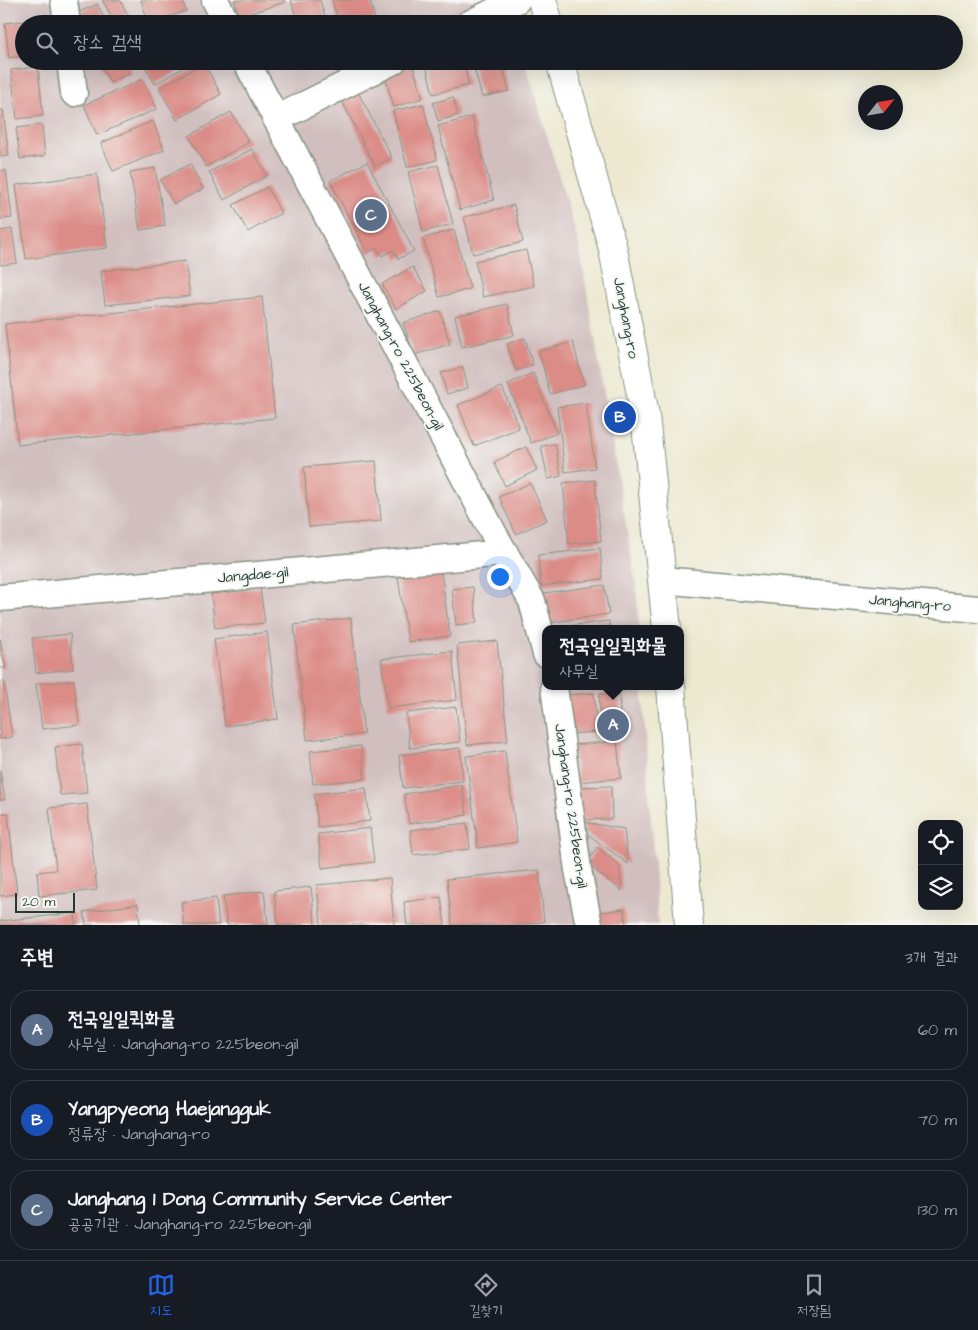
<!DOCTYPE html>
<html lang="ko">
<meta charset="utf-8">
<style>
body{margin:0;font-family:"Architects Daughter","Poor Story",sans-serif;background:#20242c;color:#f1f3f6}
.controls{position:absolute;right:15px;bottom:15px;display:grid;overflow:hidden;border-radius:10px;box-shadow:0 5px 20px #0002}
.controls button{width:45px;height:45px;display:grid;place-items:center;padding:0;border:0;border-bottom:1px solid #363941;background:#171b24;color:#f1f3f6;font:25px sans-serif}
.compass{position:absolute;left:858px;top:85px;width:45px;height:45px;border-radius:50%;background:#171b24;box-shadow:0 5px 20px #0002;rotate:59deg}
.scale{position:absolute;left:15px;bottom:12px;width:60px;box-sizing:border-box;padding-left:5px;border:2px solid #1f3d34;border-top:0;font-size:14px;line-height:18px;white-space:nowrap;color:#1f3d34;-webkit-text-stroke:4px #f6f6f2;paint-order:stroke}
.you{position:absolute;left:499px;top:576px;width:18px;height:18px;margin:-12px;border:4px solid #fff;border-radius:50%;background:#1a73e8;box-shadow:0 0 0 8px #1a73e833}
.badge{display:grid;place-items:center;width:32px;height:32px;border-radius:50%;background:#2563eb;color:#fff;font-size:16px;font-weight:700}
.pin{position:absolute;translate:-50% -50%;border:2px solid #fff;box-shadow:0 1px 5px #0006}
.popup{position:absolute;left:542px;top:625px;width:142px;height:65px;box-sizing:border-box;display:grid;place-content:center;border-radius:10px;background:#171b24;filter:drop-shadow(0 1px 4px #0005);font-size:16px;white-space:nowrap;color:#9ea1a6}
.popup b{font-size:19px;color:#f1f3f6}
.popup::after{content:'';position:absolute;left:50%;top:100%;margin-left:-10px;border:10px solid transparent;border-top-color:#171b24}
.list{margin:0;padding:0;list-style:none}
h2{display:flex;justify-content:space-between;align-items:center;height:65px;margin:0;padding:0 20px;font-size:21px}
h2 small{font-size:16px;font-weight:400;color:#9ea1a6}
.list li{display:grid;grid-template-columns:32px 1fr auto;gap:15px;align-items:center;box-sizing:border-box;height:80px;margin:0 10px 10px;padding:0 10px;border:1px solid #363941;border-radius:20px}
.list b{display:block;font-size:19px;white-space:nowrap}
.list p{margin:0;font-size:16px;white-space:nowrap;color:#9ea1a6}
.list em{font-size:16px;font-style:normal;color:#9ea1a6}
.icon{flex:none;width:28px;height:28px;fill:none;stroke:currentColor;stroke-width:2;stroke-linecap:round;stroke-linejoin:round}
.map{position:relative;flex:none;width:978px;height:925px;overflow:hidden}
.search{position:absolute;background:#171b24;box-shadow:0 5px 20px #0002;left:15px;right:15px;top:15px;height:55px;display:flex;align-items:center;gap:12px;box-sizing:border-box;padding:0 18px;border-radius:28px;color:#9ea1a6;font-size:19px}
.sheet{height:335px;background:#171b24}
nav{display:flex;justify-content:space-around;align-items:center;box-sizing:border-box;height:70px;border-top:1px solid #363941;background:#171b24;font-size:14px;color:#9ea1a6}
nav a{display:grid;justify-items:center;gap:2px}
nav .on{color:#2563eb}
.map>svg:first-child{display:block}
.industrial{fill:#d1bfbf}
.building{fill:#dc8c87}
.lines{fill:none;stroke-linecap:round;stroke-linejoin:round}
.minor-casing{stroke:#869382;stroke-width:29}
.major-casing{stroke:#869382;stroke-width:30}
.minor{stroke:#fff;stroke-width:26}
.major{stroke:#fff;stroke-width:28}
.labels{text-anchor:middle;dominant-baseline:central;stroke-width:4;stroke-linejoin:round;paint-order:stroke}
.street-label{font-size:15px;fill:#1f3d34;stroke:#f6f6f2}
</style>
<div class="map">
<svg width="978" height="925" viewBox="0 0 978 925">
<rect width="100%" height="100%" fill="#f6f6f2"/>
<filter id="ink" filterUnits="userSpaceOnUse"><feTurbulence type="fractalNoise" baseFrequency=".02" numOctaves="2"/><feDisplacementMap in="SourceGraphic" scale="10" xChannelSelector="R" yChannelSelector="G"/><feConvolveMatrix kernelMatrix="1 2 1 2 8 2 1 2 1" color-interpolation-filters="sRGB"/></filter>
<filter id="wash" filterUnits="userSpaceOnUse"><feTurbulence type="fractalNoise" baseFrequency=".0096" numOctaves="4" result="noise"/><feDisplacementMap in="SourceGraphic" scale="20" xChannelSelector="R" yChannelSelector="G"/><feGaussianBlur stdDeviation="1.12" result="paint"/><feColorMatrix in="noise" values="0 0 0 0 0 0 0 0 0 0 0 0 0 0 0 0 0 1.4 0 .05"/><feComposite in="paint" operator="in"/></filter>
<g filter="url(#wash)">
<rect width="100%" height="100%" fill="#ede9d1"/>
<path class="industrial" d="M 0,0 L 508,0 L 515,24 L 24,24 L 24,61 L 525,61 L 579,244 L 636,585 L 639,629 L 546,629 L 546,686 L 642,686 L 658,925 L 0,925 Z"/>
<g id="blocks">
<path class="building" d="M 102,0 L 120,0 L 133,24 L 116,24 Z
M 141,0 L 182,0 L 186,11 L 149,24 Z
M 234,0 L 284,0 L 285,2 L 239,17 Z
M 291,0 L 320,0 L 327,24 L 298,24 Z
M 332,0 L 370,0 L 376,24 L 339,24 Z
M 97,4 L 107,24 L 80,24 L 75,14 Z
M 33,20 L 33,24 L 24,24 L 24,56 L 9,58 L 5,23 Z
M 99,61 L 126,61 L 131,72 L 110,83 Z
M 151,61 L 195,61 L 155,84 L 144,65 Z
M 425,61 L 463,61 L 469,85 L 433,94 Z
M 472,61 L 501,61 L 509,91 L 482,97 Z
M 204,63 L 221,94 L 177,120 L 159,88 Z
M 413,66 L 423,98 L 394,107 L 384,74 Z
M 38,67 L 43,116 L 17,119 L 11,70 Z
M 143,79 L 157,109 L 97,135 L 84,105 Z
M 357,90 L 392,158 L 375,166 L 341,99 Z
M 453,97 L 458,115 L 438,121 L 433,103 Z
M 423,104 L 437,160 L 407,167 L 393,111 Z
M 0,110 L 3,110 L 9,156 L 0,157 Z
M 231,112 L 249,142 L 206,167 L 189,136 Z
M 472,117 L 494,200 L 460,210 L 438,126 Z
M 153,121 L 164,150 L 113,171 L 101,143 Z
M 42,125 L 45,156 L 20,159 L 16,128 Z
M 252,149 L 267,176 L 224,200 L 209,172 Z
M 367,162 L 414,251 L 398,259 L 393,250 L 382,256 L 377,248 L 368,253 L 330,181 Z
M 190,164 L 203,189 L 174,204 L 160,180 Z
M 438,165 L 453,224 L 423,232 L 408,172 Z
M 155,168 L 165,226 L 140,230 L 130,172 Z
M 6,170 L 12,218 L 0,219 L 0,171 Z
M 97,174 L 107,248 L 26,259 L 16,185 Z
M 267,187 L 281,213 L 248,232 L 233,205 Z
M 514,205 L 523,242 L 473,254 L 464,217 Z
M 12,229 L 17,263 L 0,265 L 0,231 Z
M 454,230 L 470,289 L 439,297 L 423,238 Z
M 526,250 L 534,286 L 483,297 L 475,261 Z
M 185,261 L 190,296 L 105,305 L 101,271 Z
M 413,267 L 427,291 L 396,309 L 382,284 Z
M 262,297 L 275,418 L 18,445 L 5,324 Z
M 507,304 L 514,335 L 462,347 L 455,316 Z
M 440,311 L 450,344 L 414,355 L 403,323 Z
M 525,338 L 533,365 L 516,371 L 507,344 Z
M 573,342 L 584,385 L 550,394 L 539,351 Z
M 463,367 L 468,388 L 447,394 L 441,373 Z
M 533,373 L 557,433 L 531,443 L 508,384 Z
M 502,387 L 519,428 L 474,446 L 458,405 Z
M 586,403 L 595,468 L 565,472 L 557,407 Z
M 555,444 L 561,476 L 548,479 L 541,446 Z
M 526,447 L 537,470 L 505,486 L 494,462 Z
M 376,461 L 381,521 L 309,527 L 304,467 Z
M 595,480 L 601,541 L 569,544 L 563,483 Z
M 530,483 L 547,520 L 516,534 L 499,497 Z
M 600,548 L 603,579 L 541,586 L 538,555 Z
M 441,571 L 450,636 L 408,642 L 398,577 Z
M 604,585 L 609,614 L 548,623 L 544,593 Z
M 473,587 L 477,623 L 456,625 L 452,589 Z
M 260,588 L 265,623 L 215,628 L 211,594 Z
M 351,618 L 364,734 L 307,740 L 294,625 Z
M 609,621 L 610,629 L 560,629 L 560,627 Z
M 267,632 L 278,719 L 225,726 L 214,639 Z
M 70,634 L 73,669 L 36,673 L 32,638 Z
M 0,639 L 5,668 L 0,668 Z
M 497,641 L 508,741 L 467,745 L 457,645 Z
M 452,651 L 457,700 L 388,708 L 381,659 Z
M 74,680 L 79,725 L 42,729 L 36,684 Z
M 4,681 L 12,737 L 0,739 L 0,682 Z
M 594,693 L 597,732 L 569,734 L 565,695 Z
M 619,693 L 621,730 L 601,731 L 599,694 Z
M 456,707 L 460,742 L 410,748 L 406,713 Z
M 617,741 L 621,778 L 578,782 L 574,745 Z
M 82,744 L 87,793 L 60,795 L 55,747 Z
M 361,746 L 365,779 L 313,784 L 310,751 Z
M 460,748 L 463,781 L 403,788 L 399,755 Z
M 505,751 L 517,842 L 478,848 L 466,756 Z
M 0,770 L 5,800 L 0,800 Z
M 462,785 L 467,815 L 409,824 L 404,794 Z
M 611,786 L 612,819 L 580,820 L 579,787 Z
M 366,788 L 370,821 L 318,827 L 314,794 Z
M 87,804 L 97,890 L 39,896 L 37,872 L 56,870 L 49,808 Z
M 8,813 L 17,894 L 0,896 L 0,814 Z
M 583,822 L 624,829 L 628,864 L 585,832 Z
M 467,823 L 470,849 L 413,855 L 410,830 Z
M 370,828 L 374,862 L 322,868 L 318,834 Z
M 597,847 L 619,865 L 622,891 L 587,864 Z
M 539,870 L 544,922 L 516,925 L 452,925 L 447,879 Z
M 390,878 L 394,925 L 321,925 L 317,885 Z
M 311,887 L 315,925 L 278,925 L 274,891 Z
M 264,891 L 268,925 L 227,925 L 223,896 Z
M 441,897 L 445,925 L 407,925 L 404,902 Z
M 216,898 L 219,925 L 184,925 L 181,902 Z
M 138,904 L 140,925 L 86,925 L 84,912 Z
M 624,909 L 626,925 L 602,925 L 600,912 Z
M 75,913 L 76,925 L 0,925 L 0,921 Z"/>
</g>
</g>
<g filter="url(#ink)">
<use href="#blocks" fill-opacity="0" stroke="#869382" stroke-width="1"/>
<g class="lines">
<g class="minor-casing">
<path id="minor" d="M 64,0 L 67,24
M 215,0 L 227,24
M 469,24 L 517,0
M 70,61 L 74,93
M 246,61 L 495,536 L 532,601 L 546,654
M 276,119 L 393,61
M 662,580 L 978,609
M 0,598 L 505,553
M 554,686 L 578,870 L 589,925"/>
</g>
<g class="major-casing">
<path id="major" d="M 542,0 L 549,24
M 560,61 L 613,249 L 645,415 L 667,629
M 671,686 L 689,925"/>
</g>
<use href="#minor" class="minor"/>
<use href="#major" class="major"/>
</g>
</g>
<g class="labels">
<g class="street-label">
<text transform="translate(626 318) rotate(79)">Janghang-ro</text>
<text transform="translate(401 356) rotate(62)">Janghang-ro 225beon-gil</text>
<text transform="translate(253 575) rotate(-5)">Jangdae-gil</text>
<text transform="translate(910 603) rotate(5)">Janghang-ro</text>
<text transform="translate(571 806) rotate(82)">Janghang-ro 225beon-gil</text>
</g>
</g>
</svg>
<div class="controls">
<button><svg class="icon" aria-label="locate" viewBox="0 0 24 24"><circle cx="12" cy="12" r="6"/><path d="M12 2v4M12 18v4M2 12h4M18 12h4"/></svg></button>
<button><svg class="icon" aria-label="layers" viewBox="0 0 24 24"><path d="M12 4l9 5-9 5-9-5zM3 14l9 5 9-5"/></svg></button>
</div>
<svg class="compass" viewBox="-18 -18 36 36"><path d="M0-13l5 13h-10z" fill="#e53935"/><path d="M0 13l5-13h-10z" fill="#9ea1a6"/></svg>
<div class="scale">20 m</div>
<div class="you"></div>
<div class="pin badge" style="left:613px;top:725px;background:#5c6f8a">A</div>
<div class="popup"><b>전국일일퀵화물</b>사무실</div>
<div class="pin badge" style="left:620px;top:417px;background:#1a4fb4">B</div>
<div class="pin badge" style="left:371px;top:215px;background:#5c6f8a">C</div>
<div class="search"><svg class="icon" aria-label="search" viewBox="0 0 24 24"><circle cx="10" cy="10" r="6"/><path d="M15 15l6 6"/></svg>장소 검색</div>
</div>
<section class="sheet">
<h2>주변<small>3개 결과</small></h2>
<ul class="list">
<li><span class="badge" style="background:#5c6f8a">A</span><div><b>전국일일퀵화물</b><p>사무실 · Janghang-ro 225beon-gil</p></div><em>60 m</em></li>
<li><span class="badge" style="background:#1a4fb4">B</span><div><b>Yangpyeong Haejangguk</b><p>정류장 · Janghang-ro</p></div><em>70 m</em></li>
<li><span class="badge" style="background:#5c6f8a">C</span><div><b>Janghang 1 Dong Community Service Center</b><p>공공기관 · Janghang-ro 225beon-gil</p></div><em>130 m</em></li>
</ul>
</section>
<nav>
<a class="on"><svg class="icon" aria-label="map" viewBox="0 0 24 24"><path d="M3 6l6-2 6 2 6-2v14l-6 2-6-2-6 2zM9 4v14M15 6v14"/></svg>지도</a>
<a><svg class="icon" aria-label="directions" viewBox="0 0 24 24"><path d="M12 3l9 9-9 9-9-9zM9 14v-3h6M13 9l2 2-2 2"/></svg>길찾기</a>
<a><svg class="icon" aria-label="saved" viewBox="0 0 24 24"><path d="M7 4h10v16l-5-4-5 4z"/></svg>저장됨</a>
</nav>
